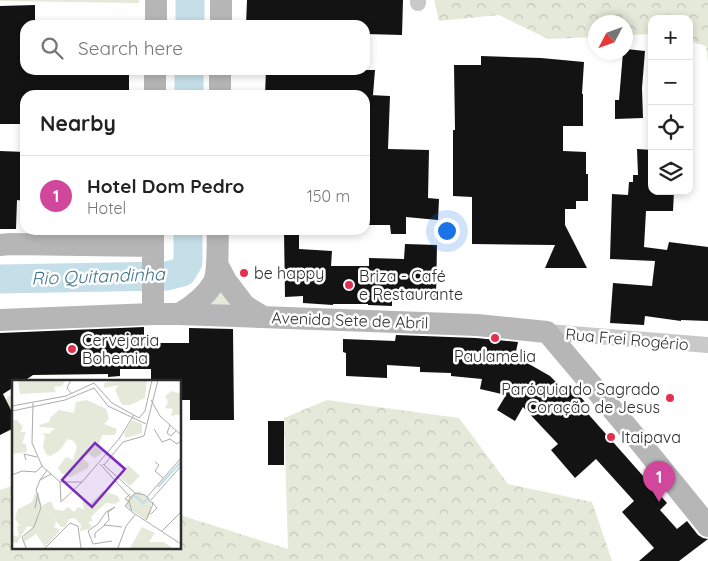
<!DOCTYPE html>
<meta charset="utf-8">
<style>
body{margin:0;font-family:Quicksand,sans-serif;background:#f2f2f2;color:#222}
.controls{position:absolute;right:15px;top:15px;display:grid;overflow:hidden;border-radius:10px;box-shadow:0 2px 8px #0003}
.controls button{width:45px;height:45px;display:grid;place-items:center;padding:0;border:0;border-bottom:1px solid #e0e0e0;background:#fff;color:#222;font:25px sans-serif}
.compass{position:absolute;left:588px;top:15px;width:45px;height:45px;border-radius:50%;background:#fff;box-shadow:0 2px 8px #0003;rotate:229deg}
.you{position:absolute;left:446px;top:230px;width:18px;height:18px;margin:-12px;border:4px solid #fff;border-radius:50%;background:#1a73e8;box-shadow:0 0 0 8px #1a73e833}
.badge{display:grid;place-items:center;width:32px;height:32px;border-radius:50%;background:#e03150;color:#fff;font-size:16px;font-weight:700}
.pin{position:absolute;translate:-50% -41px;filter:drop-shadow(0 1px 2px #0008)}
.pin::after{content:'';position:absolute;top:26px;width:18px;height:15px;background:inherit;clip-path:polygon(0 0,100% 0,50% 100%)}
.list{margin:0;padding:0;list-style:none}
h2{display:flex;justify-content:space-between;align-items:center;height:65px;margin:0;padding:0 20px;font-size:21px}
h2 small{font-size:16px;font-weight:400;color:#767676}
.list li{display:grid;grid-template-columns:32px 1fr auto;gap:15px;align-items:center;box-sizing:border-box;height:80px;padding:0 20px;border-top:1px solid #e0e0e0}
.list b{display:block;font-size:19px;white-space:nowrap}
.list p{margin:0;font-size:16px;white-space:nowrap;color:#767676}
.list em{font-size:16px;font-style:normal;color:#767676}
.icon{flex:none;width:28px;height:28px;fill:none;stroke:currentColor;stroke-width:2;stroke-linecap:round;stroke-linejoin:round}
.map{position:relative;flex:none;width:708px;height:561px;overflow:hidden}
.search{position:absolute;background:#fff;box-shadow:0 2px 8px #0003;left:20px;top:20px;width:350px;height:55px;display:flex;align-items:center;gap:12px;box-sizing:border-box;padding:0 18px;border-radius:15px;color:#767676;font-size:19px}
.panel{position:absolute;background:#fff;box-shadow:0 2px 8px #0003;left:20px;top:90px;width:350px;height:145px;border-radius:15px}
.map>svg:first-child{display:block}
.grass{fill:#e4e9d9}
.forest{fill:url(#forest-crowns)}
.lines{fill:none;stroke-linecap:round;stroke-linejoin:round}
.river{stroke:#c5dfe9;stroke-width:29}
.building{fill:#131313}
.street{stroke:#c9c9c9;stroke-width:16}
.secondary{stroke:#b6b6b6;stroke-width:22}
.poi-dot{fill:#e03150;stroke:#fff;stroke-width:2}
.labels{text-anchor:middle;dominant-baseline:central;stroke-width:5;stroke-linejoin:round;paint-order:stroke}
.poi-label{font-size:16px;fill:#2c2c2c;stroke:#fff;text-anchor:start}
.street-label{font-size:16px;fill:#2c2c2c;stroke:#fff}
.water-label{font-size:18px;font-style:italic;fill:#3d758b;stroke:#fff}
.inset-river{fill:none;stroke:#c5dfe9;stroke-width:2.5}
.inset-road{fill:none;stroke:#ababab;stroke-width:1}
.view{fill:#7b2cbf;fill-opacity:0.15;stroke:#7b2cbf;stroke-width:2.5}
.inset-edge{fill:none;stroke:#2c2c2c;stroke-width:2.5}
</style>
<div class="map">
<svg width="708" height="561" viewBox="0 0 708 561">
<defs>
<pattern id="forest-crowns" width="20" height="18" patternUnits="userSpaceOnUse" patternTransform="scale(1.25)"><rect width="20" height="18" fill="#e4e9d9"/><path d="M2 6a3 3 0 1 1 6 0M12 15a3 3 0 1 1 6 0" fill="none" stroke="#c4c8ba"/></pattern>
</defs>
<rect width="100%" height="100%" fill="#fff"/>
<path class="grass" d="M 0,0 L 139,0 L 139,3 L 0,1 Z
M 222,288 L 240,311 L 207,309 Z"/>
<path class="forest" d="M 434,0 L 708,0 L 708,64 L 706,46 L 689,41 L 689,19 L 652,19 L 652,34 L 626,35 L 626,22 L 596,22 L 595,37 L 548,39 L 499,15 L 439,21 Z
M 14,392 L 14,434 L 0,411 L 0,404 Z
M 327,400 L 459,418 L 508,484 L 592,502 L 612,561 L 0,561 L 0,490 L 14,485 L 14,547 L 180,547 L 180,515 L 288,549 L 284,418 Z"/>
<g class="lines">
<path class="river" d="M 190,25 L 190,0
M 189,95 L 189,70
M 0,279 L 167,276 L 182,272 L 188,262 L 188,230"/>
</g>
<path class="building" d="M 247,0 L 403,0 L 402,35 L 365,34 L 365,25 L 246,25 Z
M 35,5 L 35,25 L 25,25 L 25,70 L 129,70 L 129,95 L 25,95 L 25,124 L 0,124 L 0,6 Z
M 626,49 L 645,51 L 642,88 L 643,118 L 615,119 L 615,100 L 619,100 L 623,52 L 626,52 Z
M 481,56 L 541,58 L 584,62 L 582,94 L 583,94 L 583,126 L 563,126 L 563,151 L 586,152 L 586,174 L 588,174 L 588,201 L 576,201 L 576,209 L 565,209 L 565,225 L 587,268 L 545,268 L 555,245 L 472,244 L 472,197 L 453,196 L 453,130 L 455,130 L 454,65 L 481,65 Z
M 266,70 L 375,70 L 373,95 L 370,95 L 390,96 L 388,149 L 429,150 L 428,198 L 439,199 L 438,220 L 406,217 L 406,234 L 391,234 L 390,225 L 367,225 L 367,186 L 365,186 L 365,95 L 265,95 Z
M 637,149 L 652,150 L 652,191 L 674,191 L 673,211 L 646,211 L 644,247 L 667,250 L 669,242 L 708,247 L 708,321 L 681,320 L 681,321 L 645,316 L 644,325 L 610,323 L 613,283 L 652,286 L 655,261 L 610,259 L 612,194 L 628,195 L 629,182 L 633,182 L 633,175 L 638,175 Z
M 0,151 L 25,152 L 25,201 L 17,200 L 16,229 L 0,229 Z
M 284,230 L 299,230 L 299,249 L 332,251 L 331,266 L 369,266 L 369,258 L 404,259 L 405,244 L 437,245 L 436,298 L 392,297 L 392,306 L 368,305 L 368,304 L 333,304 L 333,305 L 303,303 L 303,296 L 285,297 Z
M 144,327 L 144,343 L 189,343 L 189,328 L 233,329 L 234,420 L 190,420 L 190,400 L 180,400 L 180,381 L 151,381 L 151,369 L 120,369 L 120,376 L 108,377 L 108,374 L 33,375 L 24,381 L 14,381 L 14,387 L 3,394 L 14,416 L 14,428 L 0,435 L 0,333 Z
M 396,335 L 476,338 L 518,342 L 515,356 L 550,376 L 564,390 L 570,385 L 586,403 L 582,407 L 667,503 L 660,510 L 677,529 L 687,521 L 698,535 L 703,538 L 708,539 L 679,561 L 639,561 L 654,548 L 622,512 L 634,501 L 596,459 L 575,478 L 551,450 L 558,444 L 523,407 L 515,421 L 497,410 L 506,395 L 480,389 L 482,379 L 451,376 L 451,373 L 420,372 L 420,367 L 387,365 L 387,378 L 346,376 L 346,353 L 343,352 L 343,339 L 395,341 Z
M 268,421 L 284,421 L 284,465 L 268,465 Z"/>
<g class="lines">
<path class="street" d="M 418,3 L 418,0
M 547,332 L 708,345"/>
<path class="secondary" d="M 156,25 L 156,0
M 221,25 L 221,0
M 155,95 L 155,70
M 220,95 L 220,70
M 153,230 L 153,314
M 0,245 L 10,244 L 153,246
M 217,264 L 226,281 L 245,306 L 263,317
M 179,314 C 193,306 206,296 214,282 C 219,270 217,243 218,230
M 0,320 L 153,314 L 179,314 L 477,325 L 547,332 L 639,441 L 708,526"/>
</g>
<g class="poi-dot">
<circle cx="244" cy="273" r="5"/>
<circle cx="349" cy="285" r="5"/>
<circle cx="495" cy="338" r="5"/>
<circle cx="72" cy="349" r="5"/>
<circle cx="670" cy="398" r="5"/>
<circle cx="611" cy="437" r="5"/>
</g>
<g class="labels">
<g class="poi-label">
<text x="254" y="273">be happy</text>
<text x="359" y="276">Briza - Café<tspan x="359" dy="18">e Restaurante</tspan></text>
<text x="82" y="340">Cervejaria<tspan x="82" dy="18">Bohemia</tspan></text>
<text x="495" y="356" text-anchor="middle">Paulamelia</text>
<text x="660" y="389" text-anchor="end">Paróquia do Sagrado<tspan x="660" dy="18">Coração de Jesus</tspan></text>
<text x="621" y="437">Itaipava</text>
</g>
<g class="street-label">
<text transform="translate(350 320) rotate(2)">Avenida Sete de Abril</text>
<text transform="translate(627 339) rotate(5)">Rua Frei Rogério</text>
</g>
<g class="water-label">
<text transform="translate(98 276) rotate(-2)">Rio Quitandinha</text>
</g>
</g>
<g transform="translate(12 380)">
<rect width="169" height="169" fill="#fff"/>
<path d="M 116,85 L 128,96 L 118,106 L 106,96 Z" fill="#e4e9d9"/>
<path d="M 6,0 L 53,0 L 50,6 L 42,7 L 44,12 L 8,14 ZM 105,0 L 135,0 L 133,18 L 118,25 L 110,25 L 103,10 L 107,5 L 92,8 L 92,3 ZM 160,11 L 169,14 L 169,34 L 159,36 L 161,29 L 153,28 L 156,22 L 153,16 ZM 75,20 L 94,29 L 97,39 L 92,44 L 105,49 L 103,55 L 90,55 L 86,68 L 91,72 L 83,78 L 77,74 L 70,78 L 77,84 L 76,88 L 58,97 L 49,93 L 46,88 L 54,77 L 61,80 L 65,67 L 62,61 L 56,59 L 47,71 L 38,76 L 34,74 L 31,67 L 33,56 L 30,53 L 37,54 L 43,48 L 27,47 L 28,45 L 37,42 L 39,37 L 47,30 L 62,33 L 64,22 ZM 5,40 L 11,47 L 8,52 L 14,52 L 10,63 L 14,64 L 15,72 L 0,74 L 0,41 ZM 91,111 L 106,116 L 108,121 L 103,124 L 94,123 L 86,130 L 79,137 L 81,141 L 76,142 L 80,147 L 77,149 L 68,151 L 69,145 L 63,138 L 57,139 L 53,147 L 49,147 L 30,126 L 36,122 L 40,122 L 42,129 L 51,131 L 56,127 L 62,132 L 66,127 L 72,130 L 70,119 L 78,124 ZM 16,145 L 5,163 L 0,162 L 0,155 L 7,157 L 5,146 ZM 130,147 L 143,153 L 137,162 L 152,162 L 160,168 L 118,168 Z" fill="#e4e9d9"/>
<path d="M 23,114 L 27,114 L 29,125 L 21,147 L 7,145 L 3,138 L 6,129 L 20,122 ZM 30,126 L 44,142 L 42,147 L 48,150 L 33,167 L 24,154 L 11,163 L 12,156 L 19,150 Z" fill="#e4e9d9"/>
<path d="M 120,40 L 130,44 L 130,53 L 113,58 L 112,53 ZM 127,111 L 139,121 L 139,134 L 134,140 L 114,126 L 116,117 Z" fill="#e4e9d9"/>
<path class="inset-river" d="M 146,107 L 169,82M 122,115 L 131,123 L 137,118"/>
<path class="inset-road" d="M 59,0 L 55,8 L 59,13M 139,20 L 148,36 L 169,55M 21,23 L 20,63 L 30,86 L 48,102 L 70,102 L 107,59 L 122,35M 0,26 L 54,16 L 82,3 L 100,23 L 127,38 L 133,31 L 140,0M 0,31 L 53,20 L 82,8 L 96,26 L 134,44M 158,45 L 155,53 L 159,56 L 164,51M 142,49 L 150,62 L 158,59 L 165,64 L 169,61M 14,80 L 12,74 L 25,77M 143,82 L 147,85 L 143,91 L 151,98M 88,84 L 119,118M 91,84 L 123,113M 92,85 L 111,62 L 132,56 L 146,0M 35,90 L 28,100 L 39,94M 0,95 L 10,91 L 24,92 L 30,86M 48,102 L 49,122 L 70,102M 123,113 L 117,121 L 120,132 L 169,164M 123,113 L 133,115 L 141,124 L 134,140M 118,114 L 113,119 L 117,121 L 113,126 L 119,131M 135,117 L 169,78M 139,120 L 169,86M 23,128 L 26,113M 139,134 L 145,128 L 140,122M 92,145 L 97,140 L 96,132 L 103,127 L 94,132 L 86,144 L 76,151 L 81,164 L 100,161M 150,151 L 169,132M 83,158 L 83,153 L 93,145 L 110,147M 14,168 L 10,157 L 22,147 L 29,127 L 24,110 L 28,100M 33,168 L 58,143 L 66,146 L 69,168M 106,168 L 114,146 L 123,135"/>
<path class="view" d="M 83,63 L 113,89 L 80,127 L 50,100 Z"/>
<rect width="169" height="169" class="inset-edge"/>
</g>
</svg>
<div class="controls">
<button>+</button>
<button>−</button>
<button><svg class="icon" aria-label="locate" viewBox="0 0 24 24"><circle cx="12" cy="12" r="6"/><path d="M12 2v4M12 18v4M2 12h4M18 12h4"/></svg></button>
<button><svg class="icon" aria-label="layers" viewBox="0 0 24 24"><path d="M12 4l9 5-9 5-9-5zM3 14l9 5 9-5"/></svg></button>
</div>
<svg class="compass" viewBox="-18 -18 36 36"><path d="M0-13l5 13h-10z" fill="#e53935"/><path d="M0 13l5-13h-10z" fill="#767676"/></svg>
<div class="you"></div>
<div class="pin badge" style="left:659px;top:502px;background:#d1479c">1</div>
<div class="search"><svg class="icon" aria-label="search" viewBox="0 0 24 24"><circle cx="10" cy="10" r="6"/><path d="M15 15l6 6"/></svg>Search here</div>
<section class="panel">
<h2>Nearby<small></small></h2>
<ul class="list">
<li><span class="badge" style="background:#d1479c">1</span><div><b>Hotel Dom Pedro</b><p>Hotel</p></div><em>150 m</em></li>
</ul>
</section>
</div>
